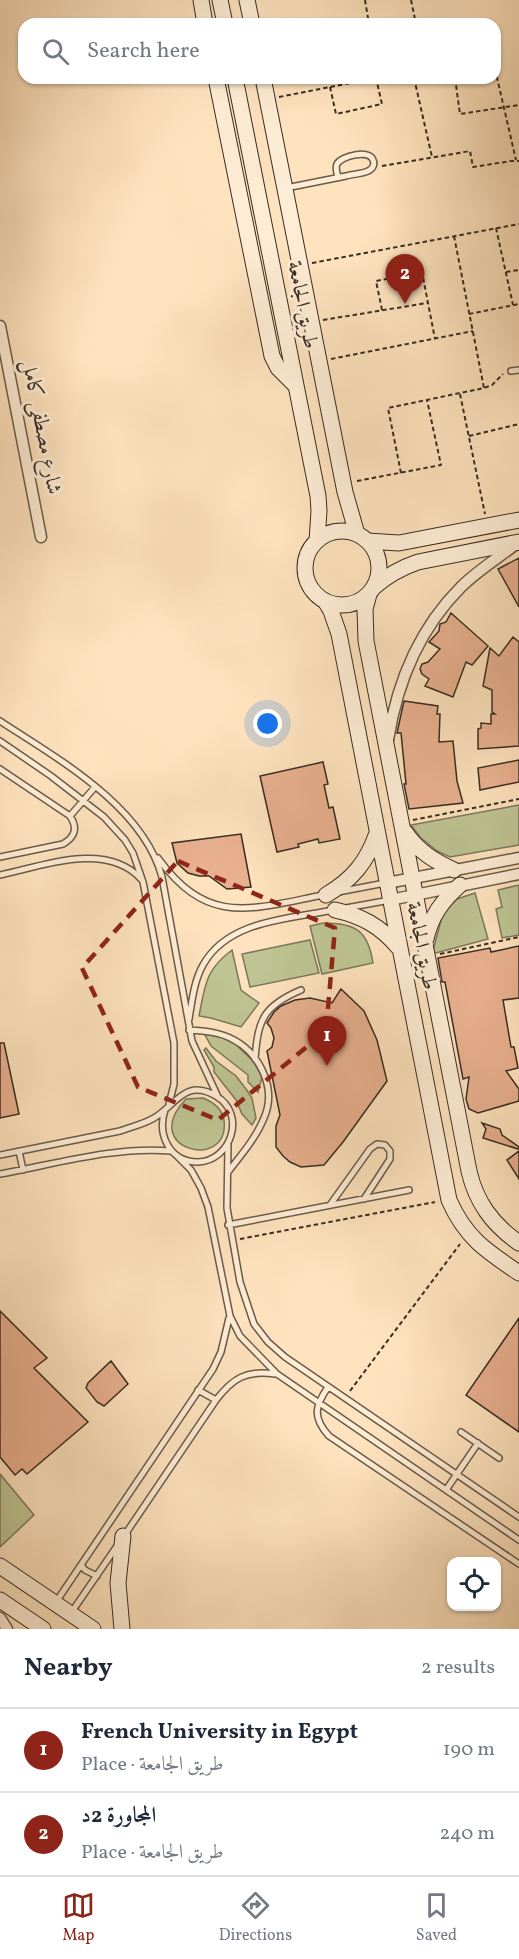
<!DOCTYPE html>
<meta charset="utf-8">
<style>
body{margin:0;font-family:Vollkorn,Amiri,serif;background:#f2f2f3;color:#1f2937}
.controls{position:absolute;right:18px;bottom:18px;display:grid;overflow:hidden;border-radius:12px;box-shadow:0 2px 4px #0004}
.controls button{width:54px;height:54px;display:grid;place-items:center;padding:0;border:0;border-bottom:2px solid #e0e1e3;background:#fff;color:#1f2937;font:30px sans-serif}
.you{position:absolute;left:268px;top:724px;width:21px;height:21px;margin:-15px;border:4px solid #fff;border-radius:50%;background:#1a73e8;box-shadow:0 0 0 9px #1a73e833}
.badge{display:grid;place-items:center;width:39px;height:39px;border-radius:50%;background:#8f2418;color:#fff;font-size:20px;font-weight:700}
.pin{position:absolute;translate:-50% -50px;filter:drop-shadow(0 2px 3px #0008)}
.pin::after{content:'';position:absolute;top:32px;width:21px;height:18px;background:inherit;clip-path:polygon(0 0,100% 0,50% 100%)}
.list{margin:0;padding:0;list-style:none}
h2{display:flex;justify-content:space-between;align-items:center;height:78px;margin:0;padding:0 24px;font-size:26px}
h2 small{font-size:20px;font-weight:400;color:#747a83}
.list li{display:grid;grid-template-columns:39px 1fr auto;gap:18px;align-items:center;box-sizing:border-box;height:84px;padding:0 24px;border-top:2px solid #e0e1e3}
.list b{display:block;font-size:22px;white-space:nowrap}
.list p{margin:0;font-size:20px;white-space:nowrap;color:#747a83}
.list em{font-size:20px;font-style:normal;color:#747a83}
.icon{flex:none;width:33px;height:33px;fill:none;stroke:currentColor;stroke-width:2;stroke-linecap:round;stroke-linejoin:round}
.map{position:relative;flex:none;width:519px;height:1629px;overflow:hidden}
.search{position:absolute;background:#fff;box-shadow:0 2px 4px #0004;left:18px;right:18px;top:18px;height:66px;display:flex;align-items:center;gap:15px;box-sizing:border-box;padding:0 21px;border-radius:18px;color:#747a83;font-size:22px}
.sheet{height:246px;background:#fff}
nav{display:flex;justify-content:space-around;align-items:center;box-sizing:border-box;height:84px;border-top:2px solid #e0e1e3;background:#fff;font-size:16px;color:#747a83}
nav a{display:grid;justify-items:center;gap:3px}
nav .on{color:#8f2418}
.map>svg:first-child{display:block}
.green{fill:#bec493;stroke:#7b785b;stroke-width:1.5}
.building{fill:#e9b08f;stroke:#382c23;stroke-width:1.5}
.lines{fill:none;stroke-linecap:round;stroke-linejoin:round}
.lane-casing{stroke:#6a5a4a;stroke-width:8}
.street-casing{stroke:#6a5a4a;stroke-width:13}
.secondary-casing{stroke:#382c23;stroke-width:17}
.path{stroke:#382c23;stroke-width:2;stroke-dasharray:4.5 3;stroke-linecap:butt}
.lane{stroke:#feedd5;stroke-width:5}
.street{stroke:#feedd5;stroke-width:10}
.secondary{stroke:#feedd5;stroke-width:15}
.marked{fill:none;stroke:#8f2418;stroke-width:4.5;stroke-dasharray:12 8;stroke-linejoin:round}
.labels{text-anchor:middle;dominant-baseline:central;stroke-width:6;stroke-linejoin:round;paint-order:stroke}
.street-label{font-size:21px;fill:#382c23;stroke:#feedd5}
</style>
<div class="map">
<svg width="519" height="1629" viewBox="0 0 519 1629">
<rect width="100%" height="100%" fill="#fee3be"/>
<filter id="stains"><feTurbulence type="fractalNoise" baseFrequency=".00333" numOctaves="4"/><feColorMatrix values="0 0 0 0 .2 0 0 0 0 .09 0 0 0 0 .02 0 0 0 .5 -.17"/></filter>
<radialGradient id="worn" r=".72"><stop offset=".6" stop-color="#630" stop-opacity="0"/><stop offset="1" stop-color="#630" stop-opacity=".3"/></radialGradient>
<path class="green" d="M 519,805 L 519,845 L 450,857 L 437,851 L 420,837 L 411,825 Z
M 519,885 L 519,935 L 502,938 L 496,909 L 502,907 L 498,890 Z
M 475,893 L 488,939 L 432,954 L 443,913 L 457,899 Z
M 323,923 C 355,923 368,930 373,963 L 322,974 L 310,926 Z
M 310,940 L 319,973 L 250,987 L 242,954 Z
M 232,950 L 241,990 L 259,1003 L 241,1027 L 211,1018 L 199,1016 C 205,986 205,970 232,950 Z
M 204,1033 L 228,1037 L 253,1061 L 262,1077 L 258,1092 L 248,1082 L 248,1075 L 211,1046 Z
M 206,1048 L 216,1061 L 236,1076 L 246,1089 L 252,1098 L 256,1118 L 252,1125 L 242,1114 L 236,1100 L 214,1072 L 214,1067 L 204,1050 Z
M 203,1098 C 213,1102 222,1109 224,1120 C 231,1172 137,1150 186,1099 Z
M 0,1474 L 34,1515 L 0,1547 Z"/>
<path class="building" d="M 519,558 L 519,607 L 498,569 Z
M 451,613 L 488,646 L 472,665 L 466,662 L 453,697 L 425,686 L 429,679 L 422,674 L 420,669 L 422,664 L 428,662 L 440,649 L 429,642 L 439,631 L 440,624 L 446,622 Z
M 513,637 L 519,642 L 519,746 L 478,749 L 478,729 L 481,728 L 481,723 L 491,724 L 491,714 L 495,714 L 492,712 L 492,690 L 483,686 L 490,648 L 499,656 Z
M 404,701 L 438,706 L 437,714 L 440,714 L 439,742 L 453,741 L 457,781 L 463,803 L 409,809 L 404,784 L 406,784 L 401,733 L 397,733 Z
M 519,760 L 519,782 L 480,790 L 478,768 Z
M 323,762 L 328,784 L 324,785 L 329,808 L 333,807 L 340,839 L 319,843 L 318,839 L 298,844 L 299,847 L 277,852 L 260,776 Z
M 241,834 L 251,887 L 227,889 L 209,876 L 199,876 L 188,873 L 177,863 L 172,843 Z
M 519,946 L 519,998 L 503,1000 L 511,1047 L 514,1047 L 518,1068 L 506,1071 L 519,1089 L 519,1101 L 478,1113 L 469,1109 L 466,1099 L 469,1077 L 463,1079 L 445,982 L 442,982 L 438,958 L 490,948 L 491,952 Z
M 341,989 L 364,1011 L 377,1040 L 387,1081 L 343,1142 L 324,1165 L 301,1167 L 290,1162 L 283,1156 L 276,1147 L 276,1126 L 280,1115 L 267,1051 L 272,1047 L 274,1038 L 271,1028 L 267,1023 L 274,1012 L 281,1006 L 295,1000 L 310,998 L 332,1003 Z
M 0,1043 L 4,1043 L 19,1114 L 0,1118 Z
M 482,1123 L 500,1129 L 502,1135 L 519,1147 L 518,1149 L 483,1138 L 486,1129 Z
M 519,1151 L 519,1179 L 507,1160 Z
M 0,1311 L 47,1358 L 34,1368 L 88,1422 L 27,1474 L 22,1469 L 15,1475 L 0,1457 Z
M 519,1318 L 519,1432 L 466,1395 Z
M 111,1361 L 128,1384 L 104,1406 L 97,1402 L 86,1388 L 88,1383 Z"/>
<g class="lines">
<g class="lane-casing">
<path id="lane" d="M 286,188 C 306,184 326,180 346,176 C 352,174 362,174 368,171 C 373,169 375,164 373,160 C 370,149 341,156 337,164 C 335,168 337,173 338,177
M 511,371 L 519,370
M 0,721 C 58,759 143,806 162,877 L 192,1041 L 218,1097
M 0,741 L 51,776 L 104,817 L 125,840 L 133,853 L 143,882 L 174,1043 L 174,1084 L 169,1104
M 0,769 L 70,816 C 78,828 75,837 63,844 L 0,857
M 70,816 L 95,787
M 158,858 C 208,927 251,909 323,895
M 0,875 C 43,866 106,841 141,879
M 338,892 L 385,883
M 346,908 L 390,900
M 189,1019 C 192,1001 194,981 203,965 C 228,920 289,919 334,910
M 189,1030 C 205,1031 220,1032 234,1040 C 260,1054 277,1089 264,1118 C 256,1138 241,1155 228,1172
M 255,1059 C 258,1020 263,1006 301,990
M 228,1145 L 227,1208 L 240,1282 L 254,1324 L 268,1342 L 285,1357 L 519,1517
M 19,1151 L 23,1170
M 175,1154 L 191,1170 L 201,1188 L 208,1207 L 230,1316 L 240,1336 L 277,1374 L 519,1540
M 0,1155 L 120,1131 C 131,1127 144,1124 154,1118 C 176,1105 185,1078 216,1096 C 247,1114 231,1161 198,1162 C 169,1162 157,1134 165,1110
M 0,1174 C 55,1164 116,1146 171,1151
M 330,1205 L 370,1149 L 377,1144 L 385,1145 L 390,1151 L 390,1159 L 364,1199
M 228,1225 L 409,1190
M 328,1387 C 315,1406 312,1417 329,1436 L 519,1564
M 198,1390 L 216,1400
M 461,1432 L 499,1458
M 446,1490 L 478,1443
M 124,1536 L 216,1400 C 233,1378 246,1370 275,1374
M 81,1565 L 85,1570 L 97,1576
M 56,1602 L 213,1369 L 221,1352 L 229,1318
M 71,1613 L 117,1546"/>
</g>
<g class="street-casing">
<path id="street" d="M 0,326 L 41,537
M 388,740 C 397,683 419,629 461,587 C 477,571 498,558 516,544
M 387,883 L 519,858
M 390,900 L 519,874
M 0,1618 L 7,1629"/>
</g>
<g class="secondary-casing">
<path id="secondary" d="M 201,0 L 205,24
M 220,0 L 225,24
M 247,0 L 252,24
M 216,78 L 272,356 L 278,368 L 296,386
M 235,78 L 318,496 L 319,511 L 317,541
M 263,78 L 345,492 L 357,534
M305 568a37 37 0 1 1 74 0a37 37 0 1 1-74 0Z
M 367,541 L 399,543 L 519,520
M 374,587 C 388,575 400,568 418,562 L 519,542
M 369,594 L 365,609 L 366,641 L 469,1171 C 476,1202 492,1224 519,1243
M 325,601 L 331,611 L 339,634 L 449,1200 C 465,1237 486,1251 519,1273
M 405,832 C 418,851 434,861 454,870
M 326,895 C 352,880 367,862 377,833
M 335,910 C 362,916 380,926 398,947
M 426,939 C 431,916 442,901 460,885
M 0,1566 L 93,1629
M 0,1600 L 43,1629
M 122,1629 L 118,1583 L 123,1536"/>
</g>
<path class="path" d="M 365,0 L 369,24
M 411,0 L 416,24
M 495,69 L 516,160
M 414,78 L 432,157
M 455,78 L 460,114 L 519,105
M 330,87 L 336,114 L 382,104 L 376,78
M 279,97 L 376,78
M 382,166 L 470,151 L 473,167 L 511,161 L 519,161
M 496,228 L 513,305
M 454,236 L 484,388
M 312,263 L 519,224
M 506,272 L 519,270
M 382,310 L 376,281 L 422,272 L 435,339
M 469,314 L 519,304
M 323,320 L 427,303
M 331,359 L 473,331
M 460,394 L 485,514
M 469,436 L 519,424
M 401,473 L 388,408 L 484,388 L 492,385 L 503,374
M 357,481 L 441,465 L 427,400
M 413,820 L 519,799
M 440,954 L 519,937
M 240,1239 L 435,1202
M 350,1391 L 460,1244"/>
<use href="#lane" class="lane"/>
<use href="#street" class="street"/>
<use href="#secondary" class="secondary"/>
</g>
<path class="marked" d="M 178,861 L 335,928 L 326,1031 L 218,1120 L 138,1087 L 82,968 Z"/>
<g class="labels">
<g class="street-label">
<text transform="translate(302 305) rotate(79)">طريق الجامعة</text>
<text transform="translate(41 427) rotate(79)">شارع مصطفى كامل</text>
<text transform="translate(421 946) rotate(79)">طريق الجامعة</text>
</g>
</g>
<rect width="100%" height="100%" filter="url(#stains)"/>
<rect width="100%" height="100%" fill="url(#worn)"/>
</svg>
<div class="controls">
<button><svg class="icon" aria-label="locate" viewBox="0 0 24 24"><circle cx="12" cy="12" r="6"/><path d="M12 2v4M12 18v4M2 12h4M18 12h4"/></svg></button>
</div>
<div class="you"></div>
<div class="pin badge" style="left:327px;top:1066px">1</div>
<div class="pin badge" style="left:405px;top:304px">2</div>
<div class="search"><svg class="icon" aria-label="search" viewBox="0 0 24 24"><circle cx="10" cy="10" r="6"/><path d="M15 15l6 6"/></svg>Search here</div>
</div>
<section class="sheet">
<h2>Nearby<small>2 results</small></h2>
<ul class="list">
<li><span class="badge">1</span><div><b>French University in Egypt</b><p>Place · طريق الجامعة</p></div><em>190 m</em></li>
<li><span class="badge">2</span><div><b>المجاورة 2د</b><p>Place · طريق الجامعة</p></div><em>240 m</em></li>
</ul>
</section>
<nav>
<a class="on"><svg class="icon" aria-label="map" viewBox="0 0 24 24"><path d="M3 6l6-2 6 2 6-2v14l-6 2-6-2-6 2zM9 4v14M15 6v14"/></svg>Map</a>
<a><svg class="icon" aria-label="directions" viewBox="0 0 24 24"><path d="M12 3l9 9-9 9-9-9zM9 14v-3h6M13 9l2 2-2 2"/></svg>Directions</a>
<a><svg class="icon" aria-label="saved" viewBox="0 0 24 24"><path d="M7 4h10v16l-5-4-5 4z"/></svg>Saved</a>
</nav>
